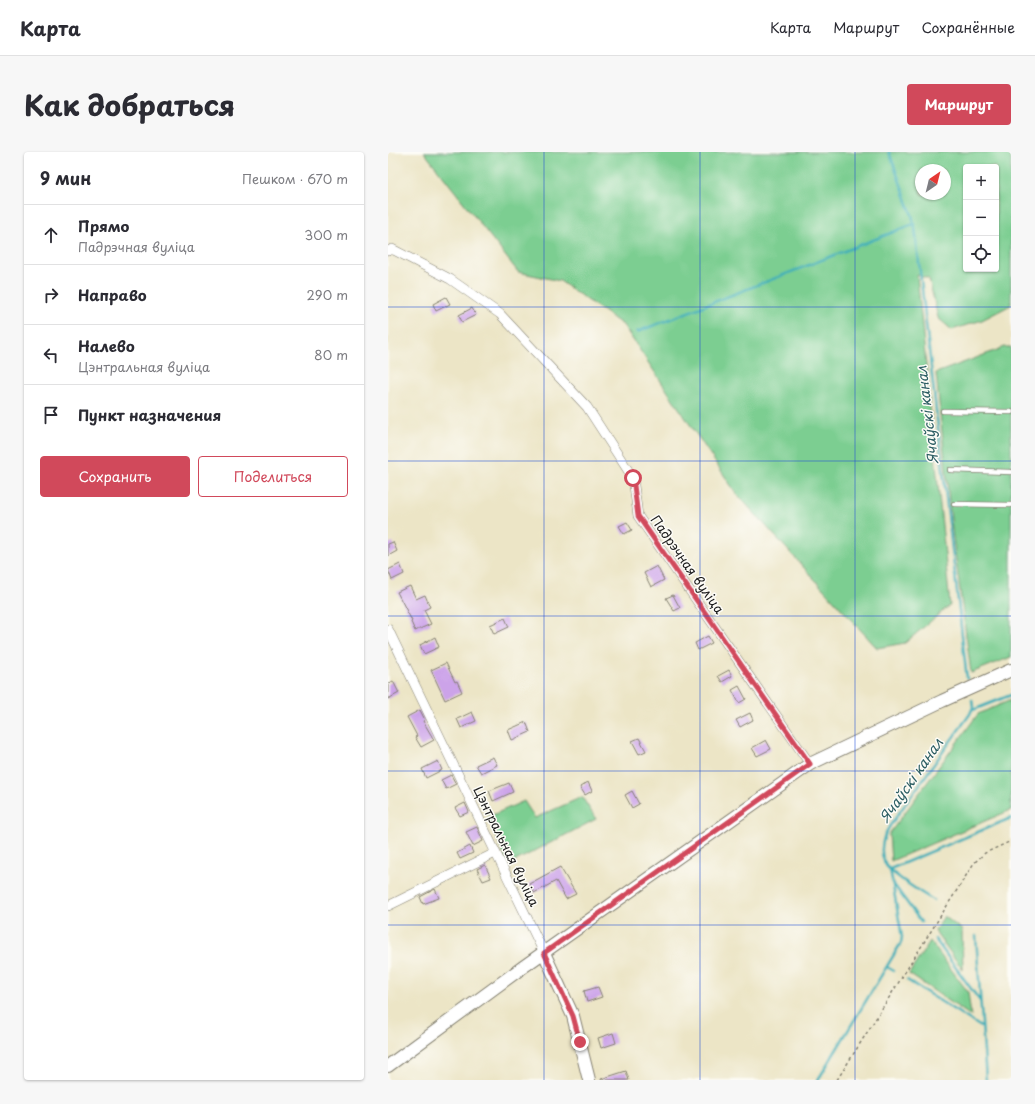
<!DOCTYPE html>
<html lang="ru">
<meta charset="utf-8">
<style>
body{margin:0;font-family:"Playpen Sans",sans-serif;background:#f7f7f7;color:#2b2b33}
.controls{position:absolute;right:12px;top:12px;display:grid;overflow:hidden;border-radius:4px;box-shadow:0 1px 3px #0004}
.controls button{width:36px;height:36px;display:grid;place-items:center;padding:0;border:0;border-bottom:1px solid #e1e1e2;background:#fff;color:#2b2b33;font:20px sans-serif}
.compass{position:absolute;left:527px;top:12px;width:36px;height:36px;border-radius:50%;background:#fff;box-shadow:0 1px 3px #0004;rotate:35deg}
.stop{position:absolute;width:12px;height:12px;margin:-9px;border:3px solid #d1495b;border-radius:50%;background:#fff}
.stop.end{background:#d1495b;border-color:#fff;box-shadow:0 1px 4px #0008}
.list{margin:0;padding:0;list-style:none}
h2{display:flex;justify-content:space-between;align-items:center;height:52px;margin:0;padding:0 16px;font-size:17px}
h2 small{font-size:13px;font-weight:400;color:#7c7c81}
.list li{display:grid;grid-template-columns:26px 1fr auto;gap:12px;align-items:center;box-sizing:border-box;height:60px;padding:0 16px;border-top:1px solid #e1e1e2}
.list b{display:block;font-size:15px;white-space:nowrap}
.list p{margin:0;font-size:13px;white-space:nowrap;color:#7c7c81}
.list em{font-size:13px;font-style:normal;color:#7c7c81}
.actions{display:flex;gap:8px;padding:12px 16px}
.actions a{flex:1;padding:9px 0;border:1px solid #d1495b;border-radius:4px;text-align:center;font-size:14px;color:#d1495b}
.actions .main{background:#d1495b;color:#fff}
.icon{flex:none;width:22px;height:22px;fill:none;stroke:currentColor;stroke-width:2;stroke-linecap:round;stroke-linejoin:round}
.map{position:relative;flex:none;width:623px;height:928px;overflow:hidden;border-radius:4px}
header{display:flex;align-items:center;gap:24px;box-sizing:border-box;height:56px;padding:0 20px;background:#fff;border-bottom:1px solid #e1e1e2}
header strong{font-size:19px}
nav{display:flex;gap:22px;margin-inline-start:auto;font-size:14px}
.intro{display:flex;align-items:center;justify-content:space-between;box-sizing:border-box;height:96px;padding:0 24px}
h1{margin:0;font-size:28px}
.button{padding:10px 18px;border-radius:4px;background:#d1495b;color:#fff;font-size:14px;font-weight:700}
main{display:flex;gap:24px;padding:0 24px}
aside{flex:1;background:#fff;border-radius:4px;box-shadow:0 1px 3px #0004}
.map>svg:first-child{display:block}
.green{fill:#7bce91;stroke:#4c7556;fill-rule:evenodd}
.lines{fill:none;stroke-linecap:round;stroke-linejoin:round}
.stream{stroke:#3fafb9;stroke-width:2.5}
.building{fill:#cca3e9}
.lane-casing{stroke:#848071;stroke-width:6}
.street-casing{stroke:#848071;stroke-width:10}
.secondary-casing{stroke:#848071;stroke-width:14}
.path{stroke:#848071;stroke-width:1.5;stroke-dasharray:3 3;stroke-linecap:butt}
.lane{stroke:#fff;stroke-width:4.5}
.street{stroke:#fff;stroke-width:9}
.secondary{stroke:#fff;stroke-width:12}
.route{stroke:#d1495b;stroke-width:5}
.grid{fill:none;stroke:#1d4ed8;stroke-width:1;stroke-opacity:0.55}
.labels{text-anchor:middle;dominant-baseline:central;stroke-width:3;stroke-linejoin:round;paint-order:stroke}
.street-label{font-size:13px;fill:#1c1c1c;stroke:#fdfcf7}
.water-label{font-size:14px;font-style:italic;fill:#2c5e63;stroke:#fdfcf7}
</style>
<header>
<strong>Карта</strong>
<nav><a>Карта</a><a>Маршрут</a><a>Сохранённые</a></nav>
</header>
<div class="intro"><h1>Как добраться</h1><a class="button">Маршрут</a></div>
<main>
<aside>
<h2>9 мин<small>Пешком · 670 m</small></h2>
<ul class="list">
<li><svg class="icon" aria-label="ahead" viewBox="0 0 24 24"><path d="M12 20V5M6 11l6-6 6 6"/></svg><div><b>Прямо</b><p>Падрэчная вуліца</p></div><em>300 m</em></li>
<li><svg class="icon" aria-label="right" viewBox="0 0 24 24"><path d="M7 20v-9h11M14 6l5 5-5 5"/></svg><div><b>Направо</b></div><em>290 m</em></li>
<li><svg class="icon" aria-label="left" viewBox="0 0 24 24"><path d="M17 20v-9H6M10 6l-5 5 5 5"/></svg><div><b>Налево</b><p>Цэнтральная вуліца</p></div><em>80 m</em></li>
<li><svg class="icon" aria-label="arrive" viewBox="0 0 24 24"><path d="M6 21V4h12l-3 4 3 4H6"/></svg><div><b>Пункт назначения</b></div></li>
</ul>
<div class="actions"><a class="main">Сохранить</a><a>Поделиться</a></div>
</aside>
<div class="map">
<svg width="623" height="928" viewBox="0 0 623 928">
<rect width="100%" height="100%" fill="#fdfcf7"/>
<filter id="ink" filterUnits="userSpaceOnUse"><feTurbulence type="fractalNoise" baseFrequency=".025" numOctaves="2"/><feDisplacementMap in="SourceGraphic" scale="8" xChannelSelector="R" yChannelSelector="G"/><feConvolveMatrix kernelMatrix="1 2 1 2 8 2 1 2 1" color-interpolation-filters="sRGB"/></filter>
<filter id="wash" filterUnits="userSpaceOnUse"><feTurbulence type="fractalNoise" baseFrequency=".012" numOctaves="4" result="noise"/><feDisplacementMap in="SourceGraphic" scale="16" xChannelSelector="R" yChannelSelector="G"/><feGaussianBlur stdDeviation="0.9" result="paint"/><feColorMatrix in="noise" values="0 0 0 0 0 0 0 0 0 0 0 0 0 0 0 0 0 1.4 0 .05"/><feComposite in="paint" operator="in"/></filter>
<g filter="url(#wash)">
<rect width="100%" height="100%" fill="#ece5c6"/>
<path class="green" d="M 36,0 L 623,0 L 623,153 L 594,168 L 564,178 L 550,166 L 541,127 L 529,123 L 562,453 L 517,491 L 489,496 L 348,341 L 235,173 L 172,129 L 130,120 ZM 578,15 L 608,15 L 608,117 L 578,117 ZM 533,18 L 557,18 L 557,42 L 533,42 Z
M 617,195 L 623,195 L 623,505 L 583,521 L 564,378 L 548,221 Z
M 623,548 L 623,658 L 503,709 L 501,682 L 590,562 Z
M 194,645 L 208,667 L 120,713 L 100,665 L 136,649 L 147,666 Z
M 556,764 L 574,778 L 575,818 L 547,779 Z
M 542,789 L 580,840 L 583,864 L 521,822 Z"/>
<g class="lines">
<path class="stream" d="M 501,0 L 524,63 L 527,76 L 579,527
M 249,180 L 526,72
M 585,558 L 623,543
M 504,730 L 533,770
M 545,748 C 535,742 502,721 498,713 C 490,699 495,684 503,672 L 582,562 L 585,555 L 584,548
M 588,784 L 598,928
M 547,787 L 592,849
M 499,815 L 506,819
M 519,828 L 593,875
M 430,928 L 513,791 L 514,785 L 502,717 L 623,666"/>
</g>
<g id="blocks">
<path class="building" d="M 58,145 L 62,152 L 48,159 L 45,152 Z
M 84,156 L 88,163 L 74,170 L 71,163 Z
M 239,370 L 244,378 L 236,382 L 231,374 Z
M 5,390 L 9,399 L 0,404 L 0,392 Z
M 12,412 L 16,422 L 4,428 L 0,418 Z
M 269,414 L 276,428 L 263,435 L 256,421 Z
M 22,434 L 28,447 L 37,443 L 42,455 L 36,458 L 43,472 L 27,479 L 23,470 L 24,469 L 9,440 Z
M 285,443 L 292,456 L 286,459 L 278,446 Z
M 117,466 L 121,475 L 106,482 L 102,473 Z
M 320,484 L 324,491 L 310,498 L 307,491 Z
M 47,485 L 51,495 L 36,502 L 32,493 Z
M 58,511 L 67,530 L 69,529 L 74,540 L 57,548 L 43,518 Z
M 341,518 L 344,524 L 334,530 L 330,524 Z
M 5,529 L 11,541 L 0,547 L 0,532 Z
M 351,534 L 358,547 L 351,551 L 344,538 Z
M 32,558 L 37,568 L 35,569 L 46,588 L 33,595 L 27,585 L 29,584 L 19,565 Z
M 84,560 L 88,569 L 73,576 L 69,567 Z
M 362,561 L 365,568 L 352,575 L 348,568 Z
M 138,570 L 142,580 L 124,588 L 120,578 Z
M 251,586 L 258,599 L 251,602 L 244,589 Z
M 378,588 L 383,597 L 369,604 L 364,596 Z
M 105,605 L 109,613 L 93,621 L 88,613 Z
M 50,609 L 54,618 L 38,626 L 34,617 Z
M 63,623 L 68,632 L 58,637 L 53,628 Z
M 200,630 L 204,639 L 197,643 L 192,635 Z
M 121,631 L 125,640 L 105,649 L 101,639 Z
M 244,639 L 251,652 L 244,656 L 237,643 Z
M 77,651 L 81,660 L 72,664 L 67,656 Z
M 89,675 L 95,689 L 85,694 L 78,680 Z
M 82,694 L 85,701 L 72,707 L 69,701 Z
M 97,713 L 103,726 L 95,729 L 89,717 Z
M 172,715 L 188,742 L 178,747 L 168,729 L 146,741 L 141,732 Z
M 47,737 L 51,746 L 35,752 L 32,745 Z
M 210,835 L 214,845 L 199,850 L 196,839 Z
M 225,881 L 228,891 L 213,896 L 210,886 Z
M 238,919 L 241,928 L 213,928 L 213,927 Z"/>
</g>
</g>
<g filter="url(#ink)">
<use href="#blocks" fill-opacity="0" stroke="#848071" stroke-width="1"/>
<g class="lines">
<g class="lane-casing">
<path id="lane" d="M 555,259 L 623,260
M 562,318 L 623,320
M 566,352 L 623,353"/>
</g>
<g class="street-casing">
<path id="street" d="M 0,99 L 4,97 L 62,127 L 112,162 L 199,255 L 245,326 L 250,364 L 422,612
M 0,477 L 156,801
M 0,754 L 107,701"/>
</g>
<g class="secondary-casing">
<path id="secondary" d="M 156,801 L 185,864 L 201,928
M 0,914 L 135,815 L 422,612 L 554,549 L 623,518"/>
</g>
<path class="path" d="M 449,928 L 586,711 L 597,701 L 623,689"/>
<use href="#lane" class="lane"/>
<use href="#street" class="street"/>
<use href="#secondary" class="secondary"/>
</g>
</g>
<g class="lines" filter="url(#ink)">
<path class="route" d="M 192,890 L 185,864 L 156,801 L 422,612 L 250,364 L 245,326"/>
</g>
<path class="grid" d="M 156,0 L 156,928M 312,0 L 312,928M 467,0 L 467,928M 0,155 L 623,155M 0,309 L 623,309M 0,464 L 623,464M 0,619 L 623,619M 0,773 L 623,773"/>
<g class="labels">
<g class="street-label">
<text transform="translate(300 412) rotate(55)">Падрэчная вуліца</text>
<text transform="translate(119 694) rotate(64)">Цэнтральная вуліца</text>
</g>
<g class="water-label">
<text transform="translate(539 263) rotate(-97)">Ячаўскі канал</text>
<text transform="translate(523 628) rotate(-55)">Ячаўскі канал</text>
</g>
</g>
</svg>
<div class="controls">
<button>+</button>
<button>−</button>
<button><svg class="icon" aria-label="locate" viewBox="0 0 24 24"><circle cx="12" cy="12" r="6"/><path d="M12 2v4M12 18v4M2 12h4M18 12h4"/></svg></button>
</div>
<svg class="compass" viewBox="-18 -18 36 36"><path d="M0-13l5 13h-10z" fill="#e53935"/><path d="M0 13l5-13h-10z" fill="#7c7c81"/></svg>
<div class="stop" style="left:245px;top:326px"></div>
<div class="stop end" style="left:192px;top:890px"></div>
</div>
</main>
